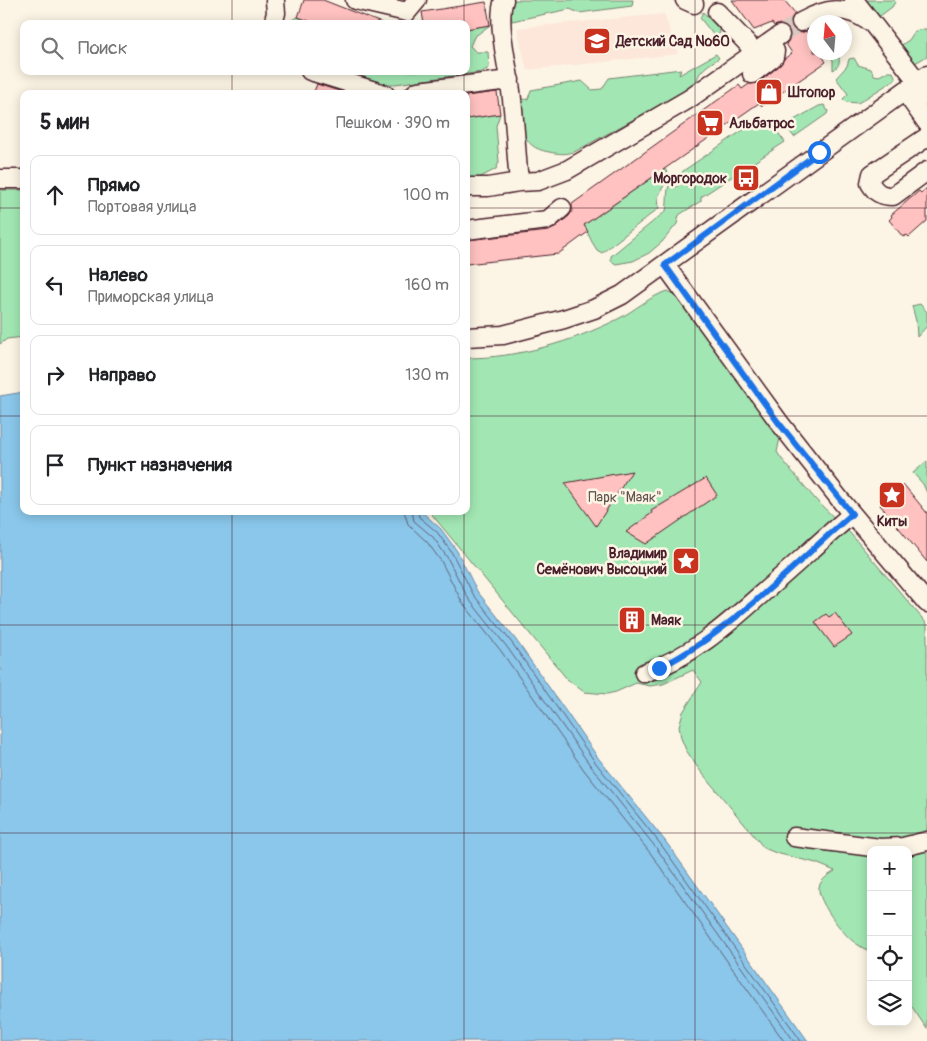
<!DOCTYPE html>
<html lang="ru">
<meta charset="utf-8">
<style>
body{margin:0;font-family:Pangolin,sans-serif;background:#f2f2f2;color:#202124}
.controls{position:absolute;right:15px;bottom:15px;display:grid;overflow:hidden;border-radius:10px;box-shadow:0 2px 12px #0003}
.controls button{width:45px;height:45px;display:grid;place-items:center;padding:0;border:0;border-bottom:1px solid #e0e0e0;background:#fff;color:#202124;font:25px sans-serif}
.compass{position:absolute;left:807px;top:15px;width:45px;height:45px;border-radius:50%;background:#fff;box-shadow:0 2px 12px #0003;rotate:344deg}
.stop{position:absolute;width:15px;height:15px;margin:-11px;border:4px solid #1a73e8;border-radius:50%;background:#fff}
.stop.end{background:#1a73e8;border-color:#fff;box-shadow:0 1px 5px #0008}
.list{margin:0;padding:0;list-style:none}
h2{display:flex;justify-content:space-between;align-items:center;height:65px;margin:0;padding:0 20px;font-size:21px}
h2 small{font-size:16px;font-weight:400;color:#757577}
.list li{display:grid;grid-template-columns:32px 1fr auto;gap:15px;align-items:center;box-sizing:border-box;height:80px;margin:0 10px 10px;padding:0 10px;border:1px solid #e0e0e0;border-radius:10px}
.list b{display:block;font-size:19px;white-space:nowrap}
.list p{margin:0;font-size:16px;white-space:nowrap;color:#757577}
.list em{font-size:16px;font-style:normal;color:#757577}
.icon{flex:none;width:28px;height:28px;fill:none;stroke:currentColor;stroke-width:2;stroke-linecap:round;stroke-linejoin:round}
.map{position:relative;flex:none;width:927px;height:1041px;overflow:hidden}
.search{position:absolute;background:#fff;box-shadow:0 2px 12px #0003;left:20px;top:20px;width:450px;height:55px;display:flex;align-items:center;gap:12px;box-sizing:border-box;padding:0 18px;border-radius:10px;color:#757577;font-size:19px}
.panel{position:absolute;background:#fff;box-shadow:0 2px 12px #0003;left:20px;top:90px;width:450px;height:425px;border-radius:10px}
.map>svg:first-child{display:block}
.built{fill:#fde6da}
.green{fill:#a2e7b3;stroke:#76836f}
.water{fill:#8ac7ea;stroke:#70849e}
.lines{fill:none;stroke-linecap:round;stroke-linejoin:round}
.shore{stroke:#646277;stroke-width:1}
.building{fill:#ffc2c0;stroke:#4a1f2b}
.minor-tunnel{stroke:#d8cac0;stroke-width:18;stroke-dasharray:18 9;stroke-linecap:butt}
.minor-casing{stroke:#4a1f2b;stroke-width:21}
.minor{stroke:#fcf5e5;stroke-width:18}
.route{stroke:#1a73e8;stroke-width:6}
.grid{fill:none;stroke:#4a1f2b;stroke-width:1;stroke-opacity:0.55}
.labels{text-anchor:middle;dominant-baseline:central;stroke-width:5;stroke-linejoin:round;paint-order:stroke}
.poi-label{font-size:14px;font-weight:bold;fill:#4a1f2b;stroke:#fcf5e5;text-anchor:start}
.park-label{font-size:14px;fill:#60514d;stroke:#fcf5e5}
</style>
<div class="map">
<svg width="927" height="1041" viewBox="0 0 927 1041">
<rect width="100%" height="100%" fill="#fcf5e5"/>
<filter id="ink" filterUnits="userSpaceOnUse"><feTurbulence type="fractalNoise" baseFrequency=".02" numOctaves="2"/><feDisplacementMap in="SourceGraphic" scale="10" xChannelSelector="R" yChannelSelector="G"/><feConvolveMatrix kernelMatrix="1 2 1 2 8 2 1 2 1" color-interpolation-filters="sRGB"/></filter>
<g filter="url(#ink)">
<path class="built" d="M 664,14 L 678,54 L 527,70 L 517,28 Z"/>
<path class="green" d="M 510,0 L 633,0 L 632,6 L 579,13 L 570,9 L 512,21 L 509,4 Z
M 866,0 L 894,0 L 895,2 L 892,7 L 880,16 L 876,15 Z
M 703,12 L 719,29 L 720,33 L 715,37 L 700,18 Z
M 298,17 L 317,24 L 283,24 Z
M 490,25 L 474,37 L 470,46 L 476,52 L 488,52 L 489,68 L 482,72 L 388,85 L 333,71 L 466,71 L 466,29 Z
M 923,29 L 927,29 L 927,56 L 917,62 L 909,65 L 897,48 L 909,40 L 915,31 Z
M 826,53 L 837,53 C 841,58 840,67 833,70 L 833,60 Z
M 716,54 L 719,58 C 708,65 697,71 696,85 L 576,151 C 566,155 560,154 549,152 C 519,147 522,125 520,100 L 528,99 L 531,90 L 582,81 L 592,90 L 602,89 L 609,78 L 681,69 L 679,75 Z
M 854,58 L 858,65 L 871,69 L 874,75 L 879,76 L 887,72 L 893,72 L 896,79 L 858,103 L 846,102 L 843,99 L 848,94 L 836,78 L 847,66 L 849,59 Z
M 824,105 L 828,111 L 827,114 L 794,137 L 785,125 L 819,106 Z
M 500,114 L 496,126 L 499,162 L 496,169 L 475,180 L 466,181 L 466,119 Z
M 770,122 L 785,142 L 701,197 L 701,201 L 679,215 L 677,224 L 662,242 L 649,253 L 633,261 L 616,264 L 611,261 L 611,256 L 666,211 C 668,201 666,192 670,183 L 674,188 L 681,184 L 678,178 L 683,171 L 746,128 C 755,127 762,124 770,122 Z
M 665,169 L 669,175 L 658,197 L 659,208 L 608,248 L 602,253 L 597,250 L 592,242 L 584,225 Z
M 0,190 L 24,190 L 24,337 L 7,339 L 0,344 Z
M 668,291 L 677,296 L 776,430 L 780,438 L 777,452 L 781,458 L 816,500 L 850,533 L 927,624 L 927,1029 L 908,1001 L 908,850 L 871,850 L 871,952 C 865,949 859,946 854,942 C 843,934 817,901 819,887 C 821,879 829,875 835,871 L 816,863 L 776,853 L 764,848 L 698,768 L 686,750 L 681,738 L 679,726 L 683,712 L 702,682 L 693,670 L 663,684 L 650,686 L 636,683 L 616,692 L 607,694 L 584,692 L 567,679 L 429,511 L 466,511 L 466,358 C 518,358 572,342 618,319 C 634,311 650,296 668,291 Z
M 920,304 L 927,312 L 927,326 L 917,337 L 916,321 L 912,306 Z
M 927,461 L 927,493 L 923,484 L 913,473 Z"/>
<path class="water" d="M 24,392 L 24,511 L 421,511 L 441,529 L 457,551 L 477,591 L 516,640 L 599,759 L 666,842 L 808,1041 L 0,1041 L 0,396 Z"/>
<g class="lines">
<path class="shore" d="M 404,511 L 408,524 L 427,542 L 441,561 L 462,602 L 501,651 L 584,770 L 651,854 L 784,1041
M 412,511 L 414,521 L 433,537 L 447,557 L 468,598 L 507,647 L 590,765 L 657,849 L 794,1041
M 418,511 L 419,517 L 437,532 L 452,553 L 473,594 L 512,643 L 595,762 L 662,846 L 801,1041"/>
</g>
<path class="building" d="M 304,0 L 323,0 L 384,24 L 317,24 L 298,17 Z
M 732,0 L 784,0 L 795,13 L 790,21 L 792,27 L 800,33 L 806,31 L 814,44 L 814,52 L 820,52 L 826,62 L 762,106 L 759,103 L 584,225 L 588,232 L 558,254 L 466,264 L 466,240 L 549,231 L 554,228 L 569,216 L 572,211 L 572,204 L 739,85 L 742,89 L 749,84 L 758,83 L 780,65 L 784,59 L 792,53 L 786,44 L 789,40 L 791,35 L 788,29 L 780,24 L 774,26 L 772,23 L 754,30 Z
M 486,2 L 490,25 L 466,29 L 466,24 L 424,24 L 422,12 Z
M 317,84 L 339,91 L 345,94 L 313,94 Z
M 497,92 L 500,114 L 466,119 L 466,96 Z
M 927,188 L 927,221 L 909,237 L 907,235 L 903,237 L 889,220 L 892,217 L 891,215 L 919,191 L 921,193 Z
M 632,471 L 596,526 L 565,483 Z
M 706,478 L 717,495 L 646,544 L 626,532 L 652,513 L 651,511 Z
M 904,485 L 927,513 L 927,562 L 880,505 Z
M625 620a7 7 0 1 1 14 0a7 7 0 1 1-14 0Z
M 835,613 L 852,635 L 834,647 L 815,622 L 826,614 L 829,617 Z"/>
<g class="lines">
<path class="minor-tunnel" d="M 780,35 L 801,22"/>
<g class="minor-casing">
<path id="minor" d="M 355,0 L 407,12 L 417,0
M 504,0 C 496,21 508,67 511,91 C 515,121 516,152 519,182 L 538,181 L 567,170 L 689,99 L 780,35
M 685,0 L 694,4
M 854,0 L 918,82
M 717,12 L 747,43 L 755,54
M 801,22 C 825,9 844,4 868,21
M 273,24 L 276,13 L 275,1
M 310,71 L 385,94
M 752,74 L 774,57 L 775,51 L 770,44
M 905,92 L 927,123
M 905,92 L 927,96
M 414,94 L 418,91 L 510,80
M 927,137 L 872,174 L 870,183 C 876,193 881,196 893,196 L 927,171
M 0,179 L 24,179
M 466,187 L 488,187 L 519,182
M 466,230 L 548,220 L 562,208
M 665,265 L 779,422 L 842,502 L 927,603
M 466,337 L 503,335 L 564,319 L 594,309 L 622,295 L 927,75
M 644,673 C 692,657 729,623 766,590 C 795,565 823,539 852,514
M 794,837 L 880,848 L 903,847 L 927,841"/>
</g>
<use href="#minor" class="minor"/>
</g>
</g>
<g class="lines" filter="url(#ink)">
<path class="route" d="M 659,668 C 732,631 790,568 852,514 L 778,422 L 665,265 L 819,152"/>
</g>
<path class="grid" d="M 232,0 L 232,24M 464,0 L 464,24M 695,0 L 695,1041M 232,71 L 232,94M 464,71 L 464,94M 0,208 L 24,208M 466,208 L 927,208M 0,416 L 24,416M 466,416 L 927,416M 232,511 L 232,1041M 464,511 L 464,1041M 0,625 L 927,625M 0,833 L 927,833"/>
<defs>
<g id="school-square" transform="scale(1.4375)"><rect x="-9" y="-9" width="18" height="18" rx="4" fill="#c8321e" stroke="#fcf5e5"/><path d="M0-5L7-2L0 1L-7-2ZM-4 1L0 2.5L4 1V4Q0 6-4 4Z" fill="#fff"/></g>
<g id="shop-square" transform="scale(1.4375)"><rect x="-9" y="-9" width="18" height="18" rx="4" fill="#c8321e" stroke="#fcf5e5"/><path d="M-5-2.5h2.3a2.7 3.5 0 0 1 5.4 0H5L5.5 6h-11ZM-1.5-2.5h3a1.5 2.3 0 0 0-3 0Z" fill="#fff"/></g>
<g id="supermarket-square" transform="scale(1.4375)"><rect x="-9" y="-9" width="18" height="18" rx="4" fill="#c8321e" stroke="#fcf5e5"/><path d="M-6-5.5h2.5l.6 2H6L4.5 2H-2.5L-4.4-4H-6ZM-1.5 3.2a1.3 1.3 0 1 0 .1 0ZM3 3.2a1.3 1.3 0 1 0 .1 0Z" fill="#fff"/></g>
<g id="bus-square" transform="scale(1.4375)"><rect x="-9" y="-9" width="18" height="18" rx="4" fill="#c8321e" stroke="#fcf5e5"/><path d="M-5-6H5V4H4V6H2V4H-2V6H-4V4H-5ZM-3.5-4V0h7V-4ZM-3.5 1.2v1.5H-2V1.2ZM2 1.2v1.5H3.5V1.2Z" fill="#fff"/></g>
<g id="sight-square" transform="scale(1.4375)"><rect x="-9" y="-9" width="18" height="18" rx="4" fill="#c8321e" stroke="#fcf5e5"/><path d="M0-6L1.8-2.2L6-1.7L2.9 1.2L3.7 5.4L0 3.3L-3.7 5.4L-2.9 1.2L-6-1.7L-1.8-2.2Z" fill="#fff"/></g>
<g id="building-square" transform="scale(1.4375)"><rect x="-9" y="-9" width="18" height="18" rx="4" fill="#c8321e" stroke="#fcf5e5"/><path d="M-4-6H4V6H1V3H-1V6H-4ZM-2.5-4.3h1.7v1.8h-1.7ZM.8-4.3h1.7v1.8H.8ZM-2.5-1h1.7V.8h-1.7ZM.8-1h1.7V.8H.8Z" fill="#fff"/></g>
</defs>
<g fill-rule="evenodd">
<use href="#school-square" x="597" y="41"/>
<use href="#shop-square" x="769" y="92"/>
<use href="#supermarket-square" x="710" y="123"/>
<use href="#bus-square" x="746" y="178"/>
<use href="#sight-square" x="892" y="495"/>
<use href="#sight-square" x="686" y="561"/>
<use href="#building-square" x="632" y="620"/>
</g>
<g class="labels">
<g class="poi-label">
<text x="616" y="41">Детский Сад №60</text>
<text x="788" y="92">Штопор</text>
<text x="729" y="123">Альбатрос</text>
<text x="727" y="178" text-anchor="end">Моргородок</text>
<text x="892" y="521" text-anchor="middle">Киты</text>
<text x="667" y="553" text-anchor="end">Владимир<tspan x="667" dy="16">Семёнович Высоцкий</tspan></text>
<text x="651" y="620">Маяк</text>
</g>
<g class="park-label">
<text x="625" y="497">Парк "Маяк"</text>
</g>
</g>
</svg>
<div class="controls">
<button>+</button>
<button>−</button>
<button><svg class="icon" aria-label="locate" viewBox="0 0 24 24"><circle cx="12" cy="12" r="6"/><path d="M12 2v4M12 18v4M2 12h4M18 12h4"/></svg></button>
<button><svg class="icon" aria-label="layers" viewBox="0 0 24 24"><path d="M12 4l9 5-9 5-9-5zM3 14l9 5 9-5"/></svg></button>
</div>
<svg class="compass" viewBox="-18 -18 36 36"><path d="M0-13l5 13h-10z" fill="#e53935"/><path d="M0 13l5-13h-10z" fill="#757577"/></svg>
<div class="stop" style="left:819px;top:152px"></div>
<div class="stop end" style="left:659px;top:668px"></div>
<div class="search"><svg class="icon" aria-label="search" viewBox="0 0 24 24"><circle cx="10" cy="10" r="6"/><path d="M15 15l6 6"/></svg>Поиск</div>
<section class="panel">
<h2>5 мин<small>Пешком · 390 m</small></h2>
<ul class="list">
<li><svg class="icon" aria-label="ahead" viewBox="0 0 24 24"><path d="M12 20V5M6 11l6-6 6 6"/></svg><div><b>Прямо</b><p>Портовая улица</p></div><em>100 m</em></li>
<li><svg class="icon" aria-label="left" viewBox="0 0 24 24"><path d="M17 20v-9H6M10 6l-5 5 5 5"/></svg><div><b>Налево</b><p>Приморская улица</p></div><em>160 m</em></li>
<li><svg class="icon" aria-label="right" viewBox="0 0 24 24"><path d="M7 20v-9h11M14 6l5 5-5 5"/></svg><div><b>Направо</b></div><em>130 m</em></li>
<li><svg class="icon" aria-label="arrive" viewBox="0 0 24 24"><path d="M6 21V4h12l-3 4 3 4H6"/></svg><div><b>Пункт назначения</b></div></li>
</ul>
</section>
</div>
